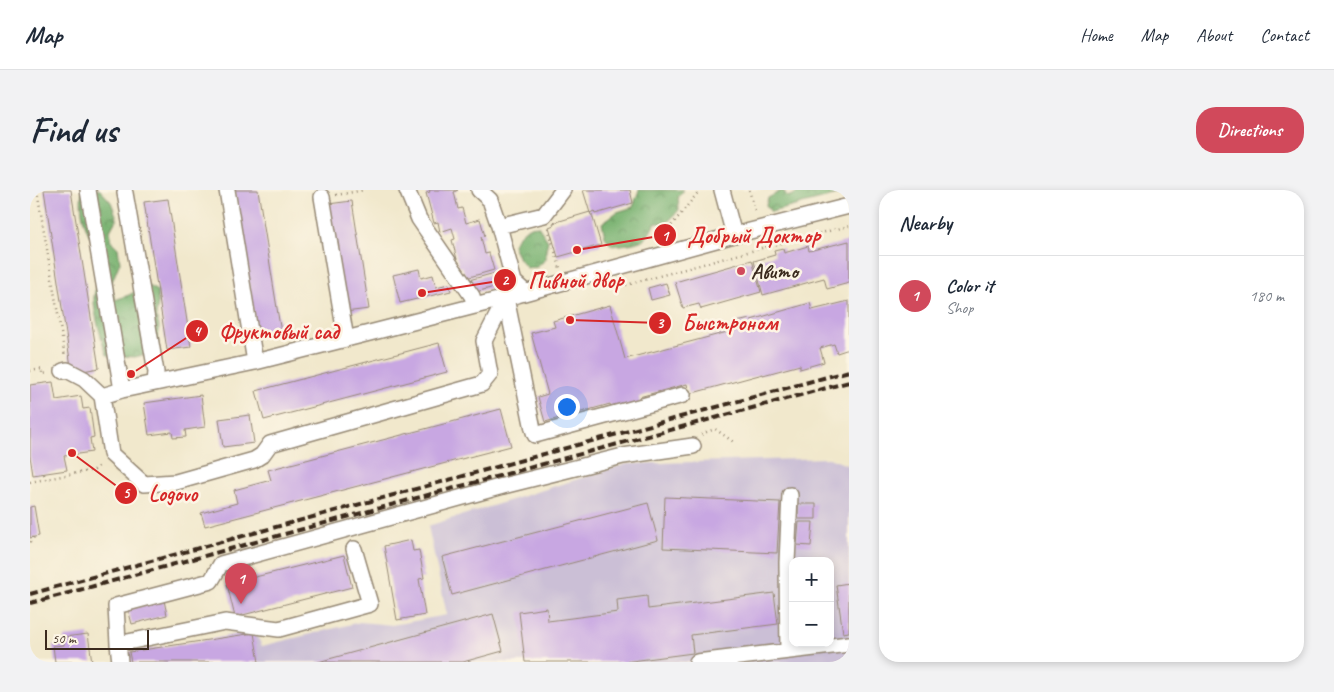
<!DOCTYPE html>
<meta charset="utf-8">
<style>
body{margin:0;font-family:Caveat,sans-serif;background:#f2f2f3;color:#1f2937}
.controls{position:absolute;right:15px;bottom:15px;display:grid;overflow:hidden;border-radius:10px;box-shadow:0 2px 8px #0003}
.controls button{width:45px;height:45px;display:grid;place-items:center;padding:0;border:0;border-bottom:1px solid #e0e1e3;background:#fff;color:#1f2937;font:25px sans-serif}
.scale{position:absolute;left:15px;bottom:12px;width:104px;box-sizing:border-box;padding-left:5px;border:2px solid #3b2a1e;border-top:0;font-size:14px;line-height:18px;white-space:nowrap;color:#3b2a1e;-webkit-text-stroke:4px #fcf5e5;paint-order:stroke}
.you{position:absolute;left:536px;top:216px;width:18px;height:18px;margin:-12px;border:4px solid #fff;border-radius:50%;background:#1a73e8;box-shadow:0 0 0 8px #1a73e833}
.badge{display:grid;place-items:center;width:32px;height:32px;border-radius:50%;background:#d1495b;color:#fff;font-size:16px;font-weight:700}
.pin{position:absolute;translate:-50% -41px;filter:drop-shadow(0 1px 2px #0008)}
.pin::after{content:'';position:absolute;top:26px;width:18px;height:15px;background:inherit;clip-path:polygon(0 0,100% 0,50% 100%)}
.list{margin:0;padding:0;list-style:none}
h2{display:flex;justify-content:space-between;align-items:center;height:65px;margin:0;padding:0 20px;font-size:21px}
h2 small{font-size:16px;font-weight:400;color:#747a83}
.list li{display:grid;grid-template-columns:32px 1fr auto;gap:15px;align-items:center;box-sizing:border-box;height:80px;padding:0 20px;border-top:1px solid #e0e1e3}
.list b{display:block;font-size:19px;white-space:nowrap}
.list p{margin:0;font-size:16px;white-space:nowrap;color:#747a83}
.list em{font-size:16px;font-style:normal;color:#747a83}
.map{position:relative;flex:none;width:819px;height:472px;overflow:hidden;border-radius:20px}
header{display:flex;align-items:center;gap:30px;box-sizing:border-box;height:70px;padding:0 25px;background:#fff;border-bottom:1px solid #e0e1e3}
header strong{font-size:24px}
nav{display:flex;gap:28px;margin-inline-start:auto;font-size:18px}
.intro{display:flex;align-items:center;justify-content:space-between;box-sizing:border-box;height:120px;padding:0 30px}
h1{margin:0;font-size:35px}
.button{padding:12px 22px;border-radius:20px;background:#d1495b;color:#fff;font-size:18px;font-weight:700}
main{display:flex;gap:30px;padding:0 30px}
aside{flex:1;background:#fff;border-radius:20px;box-shadow:0 2px 8px #0003}
.map>svg:first-child{display:block}
.industrial{fill:#cbbfd6;fill-rule:evenodd}
.forest{fill:url(#forest-crowns);stroke:#5a6e48}
.building{fill:#c8a7e2}
.lines{fill:none;stroke-linecap:round;stroke-linejoin:round}
.minor-casing{stroke:#968975;stroke-width:18}
.path{stroke:#968975;stroke-width:2.5;stroke-dasharray:1 4;stroke-linecap:butt}
.minor{stroke:#fff;stroke-width:15}
.rail{stroke:#3b2a1e;stroke-width:4;stroke-dasharray:8 4;stroke-linecap:butt}
.poi-dot{fill:#d1495b;stroke:#fcf5e5;stroke-width:2}
.labels{text-anchor:middle;dominant-baseline:central;stroke-width:5;stroke-linejoin:round;paint-order:stroke}
.poi-label{font-size:21px;font-weight:bold;fill:#3b2a1e;stroke:#fcf5e5;text-anchor:start}
.leader{fill:none;stroke:#d62828;stroke-width:2}
.callout-dot{fill:#d62828;stroke:#fcf5e5;stroke-width:2}
.mark-label{font-size:15px;text-anchor:middle;font-weight:bold;fill:#fff}
.callout-label{font-size:22px;text-anchor:middle;font-weight:bold;fill:#d62828;stroke:#fcf5e5;stroke-width:5;stroke-linejoin:round;paint-order:stroke}
</style>
<header>
<strong>Map</strong>
<nav><a>Home</a><a>Map</a><a>About</a><a>Contact</a></nav>
</header>
<div class="intro"><h1>Find us</h1><a class="button">Directions</a></div>
<main>
<div class="map">
<svg width="819" height="472" viewBox="0 0 819 472">
<defs>
<pattern id="forest-crowns" width="20" height="18" patternUnits="userSpaceOnUse" patternTransform="scale(1.25)"><rect width="20" height="18" fill="#7ab372"/><path d="M2 6a3 3 0 1 1 6 0M12 15a3 3 0 1 1 6 0" fill="none" stroke="#65925d"/></pattern>
</defs>
<rect width="100%" height="100%" fill="#fcf5e5"/>
<filter id="ink" filterUnits="userSpaceOnUse"><feTurbulence type="fractalNoise" baseFrequency=".02" numOctaves="2"/><feDisplacementMap in="SourceGraphic" scale="10" xChannelSelector="R" yChannelSelector="G"/><feConvolveMatrix kernelMatrix="1 2 1 2 8 2 1 2 1" color-interpolation-filters="sRGB"/></filter>
<filter id="wash" filterUnits="userSpaceOnUse"><feTurbulence type="fractalNoise" baseFrequency=".0096" numOctaves="4" result="noise"/><feDisplacementMap in="SourceGraphic" scale="20" xChannelSelector="R" yChannelSelector="G"/><feGaussianBlur stdDeviation="1.12" result="paint"/><feColorMatrix in="noise" values="0 0 0 0 0 0 0 0 0 0 0 0 0 0 0 0 0 1.4 0 .05"/><feComposite in="paint" operator="in"/></filter>
<g filter="url(#wash)">
<rect width="100%" height="100%" fill="#f1e8cc"/>
<path class="industrial" d="M 799,268 L 819,276 L 819,472 L 103,472 L 102,467 L 224,440 L 232,456 L 330,432 L 362,435 L 417,425 L 398,336 L 596,274 ZM 763,371 L 800,371 L 800,453 L 763,453 Z"/>
<path class="forest" d="M 52,0 L 70,0 L 81,12 L 87,28 L 80,41 L 82,52 L 88,58 L 90,72 L 81,94 L 85,110 L 99,105 L 117,95 L 127,101 L 128,113 L 126,126 L 129,136 L 128,153 L 121,163 L 105,167 L 77,165 C 72,151 63,122 64,107 C 65,95 70,84 74,73 C 60,46 48,31 52,0 Z
M 609,0 L 654,0 L 648,7 L 649,20 L 637,33 L 625,33 C 622,38 619,46 614,49 C 607,54 590,55 582,56 L 575,47 L 572,33 L 587,22 L 603,17 Z
M 753,0 L 757,7 L 765,4 L 768,0 L 819,0 L 819,2 L 741,22 L 736,15 L 738,8 Z
M 508,36 L 518,51 L 516,59 L 516,69 L 507,77 L 497,78 L 489,69 L 483,55 L 489,45 L 498,37 Z"/>
<g id="blocks">
<path class="building" d="M 14,0 L 41,0 L 69,178 L 42,183 Z
M 204,0 L 228,0 L 251,143 L 227,147 Z
M 399,0 L 428,0 L 424,2 L 428,19 L 432,18 L 436,33 L 450,29 L 455,46 L 451,47 L 455,64 L 459,63 L 464,80 L 436,88 L 432,76 L 429,77 L 422,50 L 425,49 L 422,38 L 410,42 L 408,32 L 404,33 L 396,3 L 400,2 Z
M 553,0 L 600,0 L 603,13 L 565,24 L 564,21 L 560,23 Z
M 138,9 L 161,157 L 137,160 L 114,12 Z
M 322,11 L 339,119 L 315,122 L 298,14 Z
M 560,22 L 561,25 L 562,25 L 571,55 L 528,67 L 519,37 L 524,35 L 523,33 Z
M 819,51 L 819,93 L 797,99 L 794,88 L 733,105 L 724,71 L 745,65 L 744,60 L 753,58 L 754,63 L 778,56 L 779,61 Z
M 722,70 L 731,102 L 671,119 L 669,114 L 653,118 L 645,92 Z
M 389,79 L 391,88 L 403,85 L 406,97 L 419,94 L 421,101 L 370,113 L 363,85 Z
M 465,83 L 468,96 L 442,103 L 439,90 Z
M 636,93 L 640,105 L 621,110 L 618,98 Z
M 819,111 L 819,159 L 807,163 L 804,154 L 790,158 L 794,172 L 770,179 L 770,175 L 733,185 L 733,184 L 659,204 L 657,194 L 609,207 L 610,214 L 582,221 L 580,214 L 515,232 L 508,207 L 518,204 L 501,143 L 525,137 L 523,131 L 580,115 L 595,169 L 709,139 L 707,132 L 720,129 L 721,130 L 780,113 L 782,120 Z
M 409,153 L 417,182 L 234,230 L 226,201 Z
M 23,192 L 26,210 L 51,206 L 53,219 L 60,218 L 64,247 L 60,248 L 62,262 L 34,266 L 37,280 L 3,285 L 0,266 L 0,195 Z
M 171,205 L 175,237 L 155,240 L 156,247 L 143,248 L 142,242 L 119,245 L 114,213 Z
M 471,219 L 481,256 L 175,336 L 171,323 L 207,313 L 204,300 L 241,290 L 238,280 Z
M 220,225 L 224,253 L 193,257 L 189,229 Z
M 635,307 L 750,312 L 747,363 L 633,358 Z
M 618,313 L 628,350 L 422,405 L 412,367 Z
M 768,314 L 786,314 L 786,329 L 768,329 Z
M 4,316 L 9,346 L 0,348 L 0,317 Z
M 769,332 L 783,332 L 781,356 L 767,355 Z
M 381,350 L 383,361 L 389,360 L 394,388 L 389,389 L 395,425 L 367,430 L 354,356 Z
M 314,365 L 322,397 L 205,427 L 197,394 Z
M 819,393 L 819,442 L 813,443 L 806,395 Z
M 744,403 L 748,434 L 661,445 L 663,463 L 594,472 L 495,472 L 489,422 L 517,418 L 518,431 L 588,422 L 587,410 L 617,406 L 618,419 Z
M 134,410 L 137,425 L 102,434 L 98,419 Z
M 463,424 L 473,461 L 433,472 L 288,472 Z
M 224,443 L 229,472 L 101,472 L 99,462 Z
M 58,444 L 62,472 L 25,472 L 23,456 L 34,455 L 34,447 Z"/>
</g>
</g>
<g filter="url(#ink)">
<use href="#blocks" fill-opacity="0" stroke="#968975" stroke-width="1"/>
<g class="lines">
<g class="minor-casing">
<path id="minor" d="M 58,0 L 92,200
M 197,0 L 225,172
M 377,0 L 389,29 L 442,106 L 445,116
M 449,0 L 460,10 L 469,36 L 484,92 L 495,102
M 692,0 L 704,45
M 95,3 L 126,182 L 125,193
M 292,7 L 316,149
M 469,36 L 514,25 L 533,0
M 476,108 L 503,239 L 505,245 L 653,205
M 33,181 L 37,180 L 54,189 L 72,206 L 81,264 L 114,294 L 146,292 L 224,270 L 232,265 L 240,254 L 452,194 L 460,184 L 454,151 L 476,108
M 72,206 L 92,200 L 225,172 L 316,149 L 476,108 L 704,45 L 819,16
M 88,454 L 86,416 L 181,391 L 191,374 L 473,296 L 593,266 L 663,256
M 758,461 L 757,373 L 760,305
M 90,472 L 88,454 L 195,432 L 249,439 L 340,414 L 324,359
M 667,472 L 819,454"/>
</g>
<path class="path" d="M 7,0 L 35,166
M 719,0 L 726,24
M 306,5 L 335,0
M 518,38 L 530,78
M 629,51 L 670,0
M 736,57 L 819,36
M 596,95 L 736,57 L 734,51
M 0,181 L 12,179 L 12,184 L 19,183
M 672,245 L 674,243 L 685,239 L 705,253
M 14,284 L 16,289
M 0,292 L 64,280 L 71,274
M 0,352 L 4,347"/>
<use href="#minor" class="minor"/>
<path class="rail" d="M 0,404 L 819,181
M 0,413 L 31,405 L 383,309 L 819,192"/>
</g>
</g>
<circle class="poi-dot" cx="711" cy="81" r="5"/>
<g class="labels">
<g class="poi-label">
<text x="721" y="81">Авито</text>
</g>
</g>
<path class="leader" d="M547 60L635 45M392 103L475 90M540 130L630 133M101 184L167 141M42 263L96 303"/>
<g class="callout-dot">
<circle cx="547" cy="60" r="5"/>
<circle cx="392" cy="103" r="5"/>
<circle cx="540" cy="130" r="5"/>
<circle cx="101" cy="184" r="5"/>
<circle cx="42" cy="263" r="5"/>
<circle cx="635" cy="45" r="12"/>
<circle cx="475" cy="90" r="12"/>
<circle cx="630" cy="133" r="12"/>
<circle cx="167" cy="141" r="12"/>
<circle cx="96" cy="303" r="12"/>
</g>
<g class="mark-label">
<text x="635" y="51">1</text>
<text x="475" y="95">2</text>
<text x="630" y="138">3</text>
<text x="167" y="146">4</text>
<text x="96" y="308">5</text>
</g>
<g class="callout-label">
<text x="724" y="53">Добрый Доктор</text>
<text x="546" y="98">Пивной двор</text>
<text x="700" y="140">Быстроном</text>
<text x="249" y="149">Фруктовый сад</text>
<text x="143" y="311">Logovo</text>
</g>
</svg>
<div class="controls">
<button>+</button>
<button>−</button>
</div>
<div class="scale">50 m</div>
<div class="you"></div>
<div class="pin badge" style="left:211px;top:414px">1</div>
</div>
<aside>
<h2>Nearby<small></small></h2>
<ul class="list">
<li><span class="badge">1</span><div><b>Color it</b><p>Shop</p></div><em>180 m</em></li>
</ul>
</aside>
</main>
